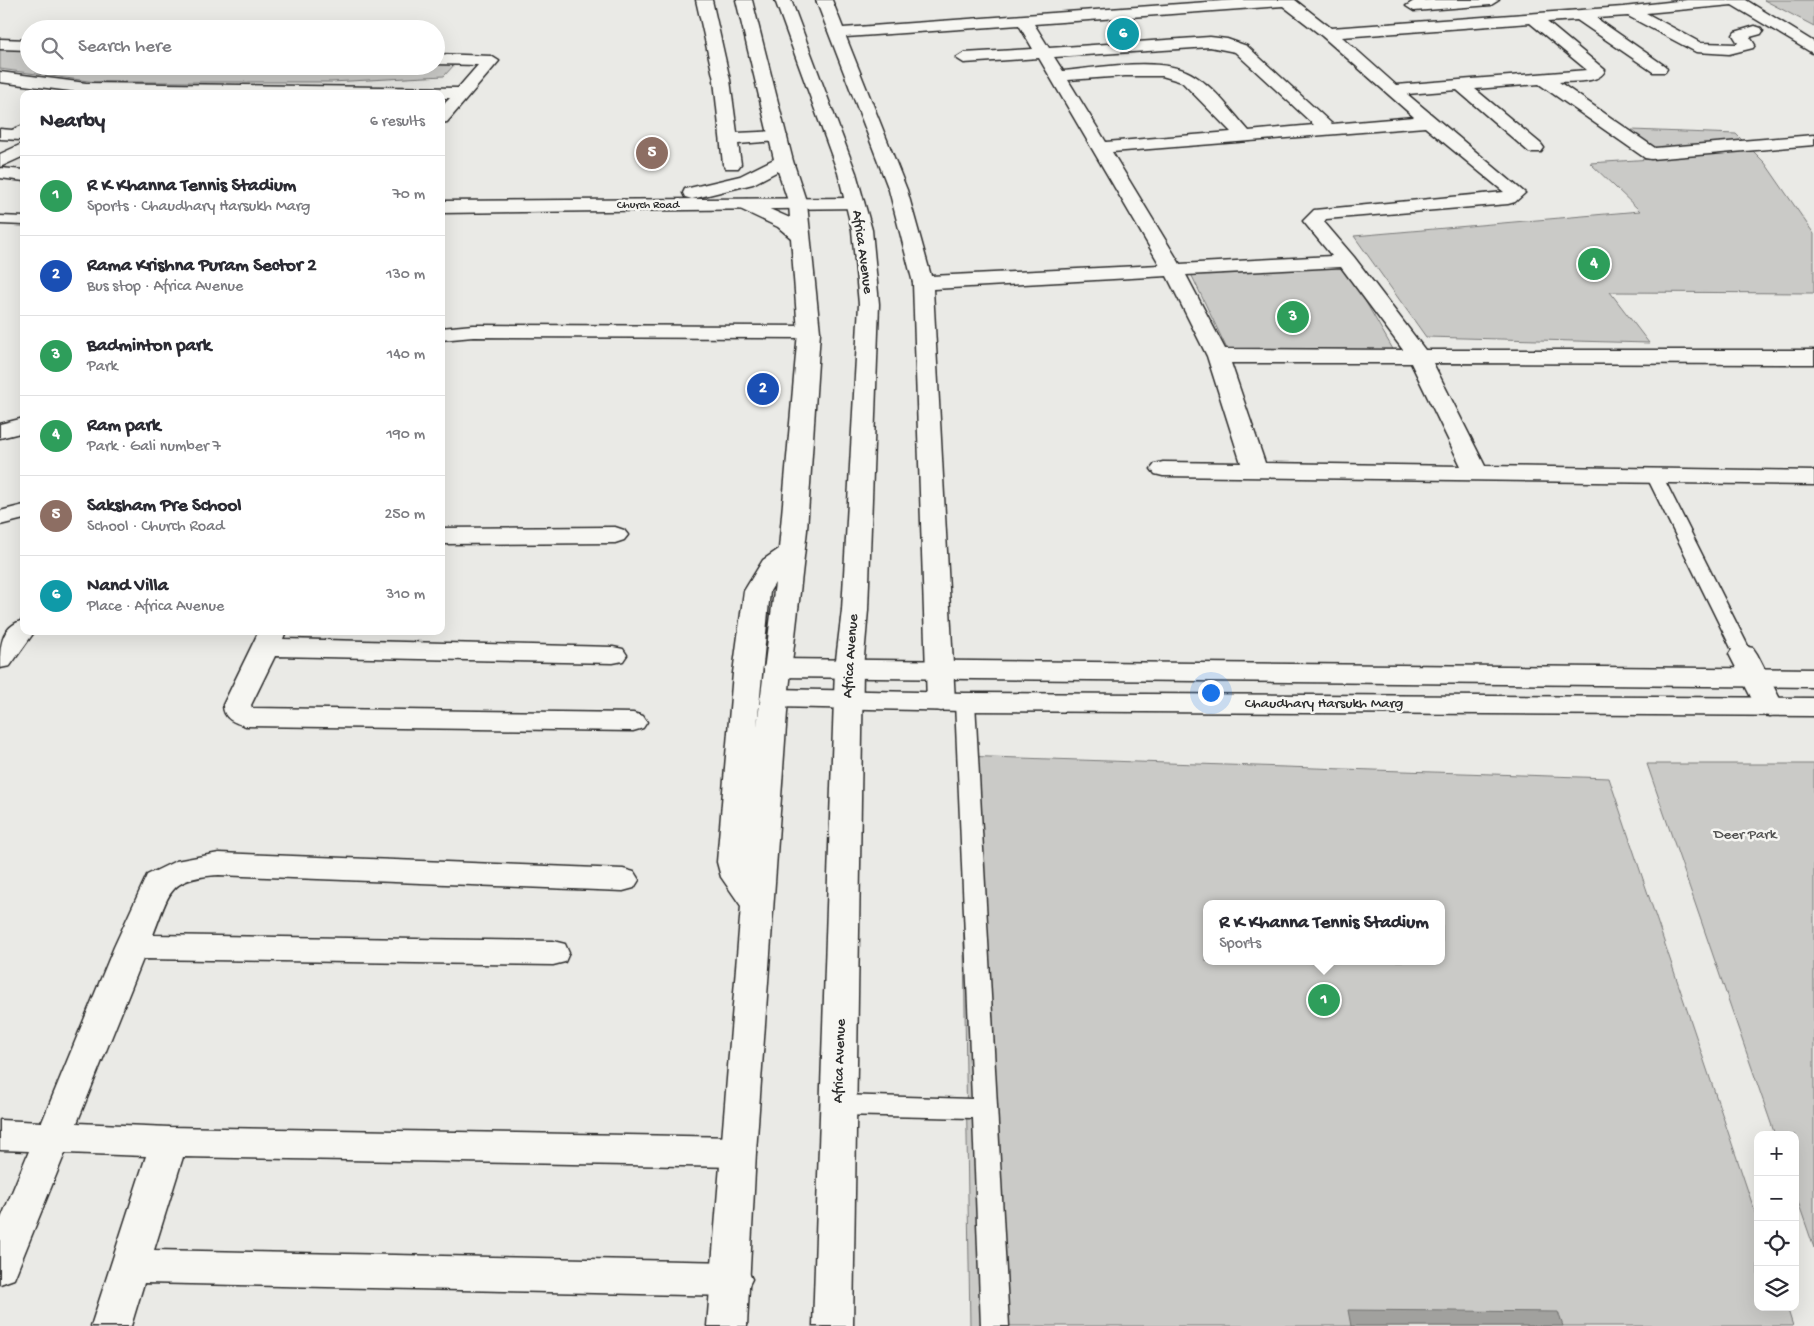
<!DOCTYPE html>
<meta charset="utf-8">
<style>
body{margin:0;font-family:"Gochi Hand",sans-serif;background:#f7f7f7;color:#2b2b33}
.controls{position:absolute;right:15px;bottom:15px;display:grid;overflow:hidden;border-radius:10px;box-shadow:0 5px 20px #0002}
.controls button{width:45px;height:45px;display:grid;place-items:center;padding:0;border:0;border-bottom:1px solid #e1e1e2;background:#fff;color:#2b2b33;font:25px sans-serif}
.you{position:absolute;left:1210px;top:692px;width:18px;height:18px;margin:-12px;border:4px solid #fff;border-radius:50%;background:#1a73e8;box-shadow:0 0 0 8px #1a73e833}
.badge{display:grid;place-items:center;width:32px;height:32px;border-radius:50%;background:#c8321e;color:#fff;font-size:16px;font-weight:700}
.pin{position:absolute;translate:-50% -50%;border:2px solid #fff;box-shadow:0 1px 5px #0006}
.popup{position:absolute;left:1203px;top:900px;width:242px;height:65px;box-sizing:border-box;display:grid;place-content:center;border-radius:10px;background:#fff;filter:drop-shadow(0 1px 4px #0005);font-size:16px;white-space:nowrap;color:#7c7c81}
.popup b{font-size:19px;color:#2b2b33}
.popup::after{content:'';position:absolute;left:50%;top:100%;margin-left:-10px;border:10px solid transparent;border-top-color:#fff}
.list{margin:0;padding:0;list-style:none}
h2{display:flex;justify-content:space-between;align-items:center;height:65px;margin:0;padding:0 20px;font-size:21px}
h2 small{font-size:16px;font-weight:400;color:#7c7c81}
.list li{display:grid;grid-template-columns:32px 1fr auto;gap:15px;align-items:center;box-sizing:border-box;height:80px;padding:0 20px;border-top:1px solid #e1e1e2}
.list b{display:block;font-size:19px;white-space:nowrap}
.list p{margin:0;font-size:16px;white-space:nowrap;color:#7c7c81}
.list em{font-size:16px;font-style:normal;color:#7c7c81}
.icon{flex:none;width:28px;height:28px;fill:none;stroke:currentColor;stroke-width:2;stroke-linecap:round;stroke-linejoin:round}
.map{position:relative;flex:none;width:1814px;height:1326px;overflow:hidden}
.search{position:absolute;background:#fff;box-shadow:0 5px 20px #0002;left:20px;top:20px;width:425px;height:55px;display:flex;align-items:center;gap:12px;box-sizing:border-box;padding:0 18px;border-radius:28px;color:#7c7c81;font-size:19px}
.panel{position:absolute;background:#fff;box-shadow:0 5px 20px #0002;left:20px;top:90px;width:425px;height:545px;border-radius:10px}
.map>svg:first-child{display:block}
.green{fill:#cacac7;stroke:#7a7a79;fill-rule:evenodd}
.water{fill:#a1a19e;stroke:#727270}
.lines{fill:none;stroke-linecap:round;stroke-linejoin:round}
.service-casing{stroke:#2b2b2b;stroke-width:3}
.minor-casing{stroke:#2b2b2b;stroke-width:3}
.tertiary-casing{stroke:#2b2b2b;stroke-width:3}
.secondary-casing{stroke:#2b2b2b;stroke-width:3}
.service{fill:#f6f6f2;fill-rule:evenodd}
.minor{fill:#f6f6f2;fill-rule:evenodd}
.tertiary{fill:#f6f6f2;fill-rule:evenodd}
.secondary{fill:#f6f6f2;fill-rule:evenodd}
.labels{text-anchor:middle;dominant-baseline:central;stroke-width:5;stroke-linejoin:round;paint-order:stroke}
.far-street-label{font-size:12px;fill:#2b2b2b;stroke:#f6f6f2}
.street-label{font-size:15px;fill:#2b2b2b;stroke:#f6f6f2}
.park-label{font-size:15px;fill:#535352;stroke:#f6f6f2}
</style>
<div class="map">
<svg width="1814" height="1326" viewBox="0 0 1814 1326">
<rect width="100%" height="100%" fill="#eaeae6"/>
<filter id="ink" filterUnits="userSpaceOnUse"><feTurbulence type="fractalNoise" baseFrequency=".02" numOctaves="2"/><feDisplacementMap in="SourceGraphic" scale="10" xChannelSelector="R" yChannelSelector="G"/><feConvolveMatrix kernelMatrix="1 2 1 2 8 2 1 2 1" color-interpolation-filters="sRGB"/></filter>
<g filter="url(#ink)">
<path class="green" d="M 1764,0 L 1814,0 L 1814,26 Z
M 0,47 L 29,49 L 29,66 L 436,66 L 436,62 L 455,64 L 444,76 L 331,82 L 95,82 L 0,69 Z
M 1632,130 L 1736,134 L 1765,163 L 1814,234 L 1814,293 L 1610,292 L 1649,343 L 1426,337 L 1354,236 L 1640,211 L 1590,163 L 1652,159 Z
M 1345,266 L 1394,351 L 1228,351 L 1191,274 Z
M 961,756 L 1609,778 L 1758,1221 L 1758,1307 L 1787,1307 L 1793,1326 L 970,1326 ZM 1206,904 L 1442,904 L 1442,961 L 1206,961 Z
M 1647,764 L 1814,764 L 1814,1248 L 1795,1193 L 1795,1135 L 1775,1135 Z"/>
<path class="water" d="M 1348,1310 L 1558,1312 L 1563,1326 L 1351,1326 Z"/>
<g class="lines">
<g class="service-casing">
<path id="service" d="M 0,216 L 24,217 L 24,225 L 0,224 Z
M 1654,470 L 1662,475 L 1752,654 L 1750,658 L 1736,658 L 1734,654 L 1646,475 Z
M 965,696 L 972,698 L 975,702 L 1009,1326 L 981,1326 L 973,1118 L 839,1115 L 830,1112 L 827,1105 L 830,1098 L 839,1095 L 972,1099 L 955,702 L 958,698 Z"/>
</g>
<g class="minor-casing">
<path id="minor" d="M 696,0 L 712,0 L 730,80 L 737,133 L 778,131 L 784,132 L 787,136 L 784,140 L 778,141 L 738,144 L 741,164 L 738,168 L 726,168 L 723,164 L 714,80 Z
M 816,0 L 832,0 L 843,28 L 1236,0 L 1295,0 L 1331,28 L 1623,7 L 1687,0 L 1746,0 L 1814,42 L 1814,54 L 1732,5 L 1646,13 L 1701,43 L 1736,44 L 1738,43 L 1733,35 L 1735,32 L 1755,26 L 1761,28 L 1763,31 L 1761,34 L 1750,37 L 1755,45 L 1753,48 L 1729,54 L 1696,52 L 1628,16 L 1596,18 L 1665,66 L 1667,69 L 1665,72 L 1653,72 L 1577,20 L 1547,22 L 1605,70 C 1600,84 1572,81 1559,82 L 1655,148 L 1814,135 L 1814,145 L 1651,159 L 1645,158 L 1539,84 L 1475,89 L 1541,144 L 1544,148 L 1541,152 L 1529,152 L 1457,90 L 1407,94 L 1525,193 L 1515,202 L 1508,204 L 1326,219 L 1324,222 L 1354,257 L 1425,350 L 1814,350 L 1814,364 L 1433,363 L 1485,466 L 1814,471 L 1814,485 L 1163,476 L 1155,474 L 1151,469 L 1155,464 L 1163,462 L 1241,463 L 1207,356 L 1167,276 L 933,289 L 955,702 L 951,708 L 941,711 L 931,708 L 927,702 L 913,283 L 889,190 ZM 1283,6 L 1322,36 L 1414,117 L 1332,124 L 1247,46 L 1227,39 L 1210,37 L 1049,48 L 1034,24 ZM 1530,23 L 1587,70 L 1396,85 L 1342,37 ZM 1019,25 L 1033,49 L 964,53 L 956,58 L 964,63 L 1039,58 L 1160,265 L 931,276 L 907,190 L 846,37 ZM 1210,47 L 1235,52 L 1314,125 L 1249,131 C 1232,112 1216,89 1195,76 C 1165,55 1098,68 1063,71 L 1054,57 ZM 1125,76 L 1162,76 L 1182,82 L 1231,132 L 1106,142 L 1068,80 ZM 1425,127 L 1504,192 L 1314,210 L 1303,221 L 1332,256 L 1180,264 L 1112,152 ZM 1341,267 L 1403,350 L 1225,349 L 1186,275 ZM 1231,363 L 1411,363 L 1461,466 L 1265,463 Z
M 1433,0 L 1499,0 L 1491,5 L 1414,11 L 1406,6 L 1414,1 Z
M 0,39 L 29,40 L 29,50 L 0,49 Z
M 436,54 L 491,56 L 499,61 L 447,122 L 441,123 L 441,107 L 450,98 L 441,98 L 441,94 L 86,93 L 0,82 L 0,72 L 86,83 L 458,88 L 478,65 L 436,64 Z
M 24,125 L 24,138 L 21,140 L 0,139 L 0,129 L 12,130 Z
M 24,143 L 24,156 L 0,167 L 0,154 Z
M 473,325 L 809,326 L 817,327 L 820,332 L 817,337 L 809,338 L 473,337 L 441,340 L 441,328 Z
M 24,418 L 24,432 L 0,438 L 0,424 Z
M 24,505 L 24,519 L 0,525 L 0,511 Z
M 615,527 L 624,530 L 628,535 L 624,540 L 615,543 L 441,544 L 441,528 Z
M 24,620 L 24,631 L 35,631 L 10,666 L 0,668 C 0,648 0,626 24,620 Z
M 259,631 L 286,631 L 283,639 L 613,647 L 623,649 L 627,655 L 623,661 L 613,663 L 275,656 L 251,705 L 252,708 L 633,713 L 643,716 L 647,722 L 643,728 L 633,731 L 246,726 C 235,723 223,719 223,705 Z
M 1743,646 L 1753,648 L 1757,654 L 1784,707 L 1780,713 L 1770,716 L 1760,713 L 1756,707 L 1729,654 L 1733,648 Z
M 219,853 L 623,869 L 634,872 L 639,880 L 634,888 L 623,891 L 219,875 C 167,878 170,893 153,935 L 553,941 L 565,944 L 569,953 L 565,962 L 553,965 L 143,959 L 77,1123 L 169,1127 L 738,1137 L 751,1141 L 756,1152 L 751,1163 L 738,1167 L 183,1157 L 154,1250 L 732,1262 L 746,1267 L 752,1279 L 746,1291 L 732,1296 L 144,1283 L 131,1326 L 91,1326 L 146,1156 L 65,1153 L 14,1279 L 0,1284 L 0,1221 L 29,1151 L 0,1150 L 0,1120 L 42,1122 L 114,947 L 147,875 L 176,861 Z"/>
</g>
<g class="tertiary-casing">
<path id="tertiary" d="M 0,168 L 24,170 L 24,181 L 0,178 Z
M 855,198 L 862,200 L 864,204 L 862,208 L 441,213 L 441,201 Z
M 777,659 L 1814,669 L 1814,687 L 777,677 L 767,674 L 763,668 L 767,662 Z
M 774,689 L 965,693 L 1814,698 L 1814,716 L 965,711 L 774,707 L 764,704 L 760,698 L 764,692 Z"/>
</g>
<g class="secondary-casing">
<path id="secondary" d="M 736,0 L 752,0 L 793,161 L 807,204 L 820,332 L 807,530 L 788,698 L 756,1152 L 747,1326 L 707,1326 L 741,906 L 721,877 L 717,862 L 733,673 L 744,591 L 763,560 L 779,549 L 798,332 L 791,238 L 778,227 L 740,209 L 738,205 L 740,201 L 747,199 L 790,218 L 789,204 L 778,171 L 753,184 L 692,199 L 685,197 L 683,193 L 685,189 L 740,176 L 774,159 ZM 775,583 L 757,727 L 770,591 Z
M 775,0 L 791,0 L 856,173 L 872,230 L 879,304 L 868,610 L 863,668 L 853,1326 L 813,1326 L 835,668 L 842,610 L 859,304 L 852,230 L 838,173 Z"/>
</g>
<use href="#service" class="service"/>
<use href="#minor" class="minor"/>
<use href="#tertiary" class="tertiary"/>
<use href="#secondary" class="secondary"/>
</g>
</g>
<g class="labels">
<g class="far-street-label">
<text x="648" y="206">Church Road</text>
</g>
<g class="street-label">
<text transform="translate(862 252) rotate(82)">Africa Avenue</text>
<text transform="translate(851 656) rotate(-86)">Africa Avenue</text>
<text x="1324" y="704">Chaudhary Harsukh Marg</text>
<text transform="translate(840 1061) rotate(-88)">Africa Avenue</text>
</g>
<g class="park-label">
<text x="1745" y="835">Deer Park</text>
</g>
</g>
</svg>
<div class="controls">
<button>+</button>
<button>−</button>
<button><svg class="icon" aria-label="locate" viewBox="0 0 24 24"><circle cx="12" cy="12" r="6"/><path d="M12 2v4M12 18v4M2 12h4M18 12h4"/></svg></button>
<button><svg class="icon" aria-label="layers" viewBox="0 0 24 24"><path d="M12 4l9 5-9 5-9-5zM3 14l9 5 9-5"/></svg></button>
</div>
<div class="you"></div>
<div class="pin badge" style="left:1324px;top:1000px;background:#2e9e5b">1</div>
<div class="popup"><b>R K Khanna Tennis Stadium</b>Sports</div>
<div class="pin badge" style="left:763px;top:389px;background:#1a4fb4">2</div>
<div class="pin badge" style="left:1293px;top:317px;background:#2e9e5b">3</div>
<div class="pin badge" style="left:1594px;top:264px;background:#2e9e5b">4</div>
<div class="pin badge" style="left:652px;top:153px;background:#8d6e63">5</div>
<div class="pin badge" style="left:1123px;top:34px;background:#0f9aa8">6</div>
<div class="search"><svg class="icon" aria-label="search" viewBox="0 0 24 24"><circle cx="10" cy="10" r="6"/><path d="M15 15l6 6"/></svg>Search here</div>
<section class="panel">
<h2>Nearby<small>6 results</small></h2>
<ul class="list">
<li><span class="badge" style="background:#2e9e5b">1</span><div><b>R K Khanna Tennis Stadium</b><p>Sports · Chaudhary Harsukh Marg</p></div><em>70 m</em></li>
<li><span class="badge" style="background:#1a4fb4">2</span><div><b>Rama Krishna Puram Sector 2</b><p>Bus stop · Africa Avenue</p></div><em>130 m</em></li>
<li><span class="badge" style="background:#2e9e5b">3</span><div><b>Badminton park</b><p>Park</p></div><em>140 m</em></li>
<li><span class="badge" style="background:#2e9e5b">4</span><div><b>Ram park</b><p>Park · Gali number 7</p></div><em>190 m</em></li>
<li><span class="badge" style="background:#8d6e63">5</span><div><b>Saksham Pre School</b><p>School · Church Road</p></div><em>250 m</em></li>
<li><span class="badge" style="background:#0f9aa8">6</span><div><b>Nand Villa</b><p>Place · Africa Avenue</p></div><em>310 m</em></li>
</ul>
</section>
</div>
